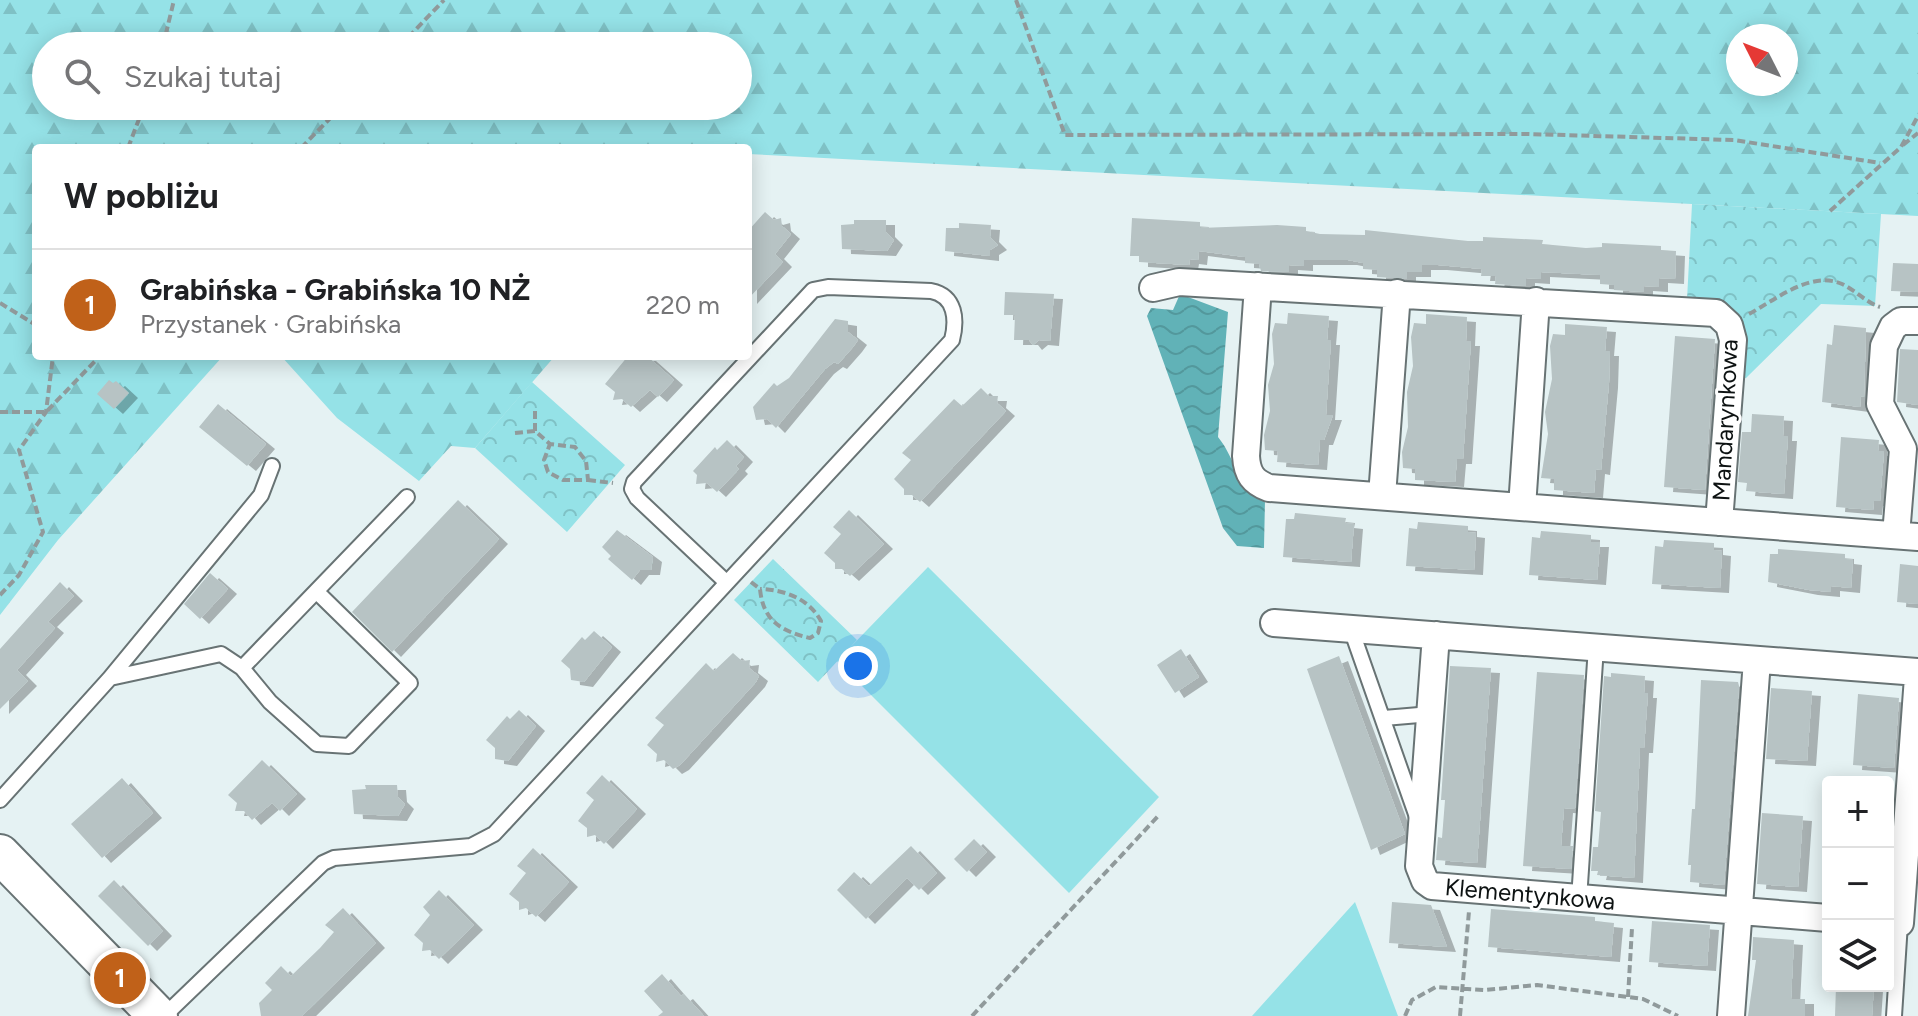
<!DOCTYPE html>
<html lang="pl">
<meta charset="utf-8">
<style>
body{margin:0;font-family:Figtree,sans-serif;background:#f2f2f2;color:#202124}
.controls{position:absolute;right:24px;bottom:24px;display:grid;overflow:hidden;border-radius:8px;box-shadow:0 4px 20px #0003}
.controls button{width:72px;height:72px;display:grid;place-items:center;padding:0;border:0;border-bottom:2px solid #e0e0e0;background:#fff;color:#202124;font:40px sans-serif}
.compass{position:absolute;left:1726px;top:24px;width:72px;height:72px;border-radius:50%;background:#fff;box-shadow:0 4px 20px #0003;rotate:312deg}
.you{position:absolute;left:858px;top:666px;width:28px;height:28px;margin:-20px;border:6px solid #fff;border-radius:50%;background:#1a73e8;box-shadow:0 0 0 12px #1a73e833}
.badge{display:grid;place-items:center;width:52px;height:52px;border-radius:50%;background:#c06119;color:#fff;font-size:26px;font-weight:700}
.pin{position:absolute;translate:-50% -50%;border:4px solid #fff;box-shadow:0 2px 8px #0006}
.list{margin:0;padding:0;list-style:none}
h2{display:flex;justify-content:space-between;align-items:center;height:104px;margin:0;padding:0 32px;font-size:34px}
h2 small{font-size:26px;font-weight:400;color:#757577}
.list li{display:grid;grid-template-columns:52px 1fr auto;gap:24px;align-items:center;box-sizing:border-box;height:112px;padding:0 32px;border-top:2px solid #e0e0e0}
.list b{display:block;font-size:30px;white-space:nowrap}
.list p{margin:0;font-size:26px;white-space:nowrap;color:#757577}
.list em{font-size:26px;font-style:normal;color:#757577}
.icon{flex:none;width:44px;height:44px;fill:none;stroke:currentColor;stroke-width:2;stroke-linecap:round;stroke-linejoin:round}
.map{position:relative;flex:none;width:1918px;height:1016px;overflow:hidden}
.search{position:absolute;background:#fff;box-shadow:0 4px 20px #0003;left:32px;top:32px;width:720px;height:88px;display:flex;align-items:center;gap:20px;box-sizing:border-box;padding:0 28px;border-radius:44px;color:#757577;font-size:30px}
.panel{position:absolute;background:#fff;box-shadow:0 4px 20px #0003;left:32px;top:144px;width:720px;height:216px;border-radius:8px}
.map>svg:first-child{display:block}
.grass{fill:#95e2e7}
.forest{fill:url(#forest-firs);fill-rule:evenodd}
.park{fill:url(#park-crowns)}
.water{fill:url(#water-waves)}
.building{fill:#b7c3c4;filter:url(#shadow)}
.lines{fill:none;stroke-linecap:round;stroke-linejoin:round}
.lane-casing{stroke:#687374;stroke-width:18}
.street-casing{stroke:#687374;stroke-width:30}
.secondary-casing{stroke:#687374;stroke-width:42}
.path{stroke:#909a9b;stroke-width:4;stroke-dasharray:8 4;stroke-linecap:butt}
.lane{stroke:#fff;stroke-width:14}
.street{stroke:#fff;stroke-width:26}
.secondary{stroke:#fff;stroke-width:38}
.labels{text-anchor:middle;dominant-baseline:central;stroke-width:6;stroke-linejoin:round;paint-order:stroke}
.street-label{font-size:24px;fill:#0d1212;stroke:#fff}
</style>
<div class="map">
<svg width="1918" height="1016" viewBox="0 0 1918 1016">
<defs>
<pattern id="forest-firs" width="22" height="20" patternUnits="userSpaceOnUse" patternTransform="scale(2)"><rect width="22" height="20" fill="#95e2e7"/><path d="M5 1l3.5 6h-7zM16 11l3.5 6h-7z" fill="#7fc1c5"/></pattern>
<pattern id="park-crowns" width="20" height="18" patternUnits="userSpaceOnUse" patternTransform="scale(2)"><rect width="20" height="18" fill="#95e2e7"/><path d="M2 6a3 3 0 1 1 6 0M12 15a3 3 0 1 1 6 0" fill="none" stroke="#7fc1c5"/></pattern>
<pattern id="water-waves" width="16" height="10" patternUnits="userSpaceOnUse" patternTransform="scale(2)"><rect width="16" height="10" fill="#61b2b7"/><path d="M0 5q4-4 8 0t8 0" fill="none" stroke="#53989c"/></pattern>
<filter id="shadow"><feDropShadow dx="9" dy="5" stdDeviation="0" flood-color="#0004"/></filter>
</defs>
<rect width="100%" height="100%" fill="#e5f2f3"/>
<path class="grass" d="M 928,567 L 1159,797 L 1069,893 L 837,661 Z
M 1355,902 L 1398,1016 L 1252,1016 Z"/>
<path class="forest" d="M 0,0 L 1918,0 L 1918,216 L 748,154 L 748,148 L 36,148 L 36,356 L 223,356 L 58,540 L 0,615 ZM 1738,36 L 1786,36 L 1786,84 L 1738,84 ZM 46,46 L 738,46 L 738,106 L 46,106 Z
M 281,356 L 555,356 L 475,448 L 451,446 L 419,481 L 337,418 Z"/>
<path class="park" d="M 1692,204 L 1881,214 L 1875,306 L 1821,304 L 1746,378 L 1740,378 L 1742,339 L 1687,300 Z
M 532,382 L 625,465 L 567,532 L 475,448 Z
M 773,559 L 857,640 L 818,682 L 734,600 Z"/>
<path class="water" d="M 1180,294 L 1228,312 L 1218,437 C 1237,460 1236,489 1265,500 L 1264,548 L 1237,546 L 1223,528 L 1147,316 L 1151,308 L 1173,310 Z"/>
<path class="building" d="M 765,212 L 774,220 L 781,218 L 782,226 L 791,234 L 775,254 L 783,262 L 748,299 L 748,231 Z
M 1132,218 L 1200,222 L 1200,228 L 1277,225 L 1306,227 L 1306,231 L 1320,234 L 1365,235 L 1365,230 L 1468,241 L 1483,241 L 1483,237 L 1543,240 L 1542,244 L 1586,248 L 1602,247 L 1602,243 L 1661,246 L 1661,250 L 1676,251 L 1675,279 L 1659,278 L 1659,287 L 1644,286 L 1644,292 L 1614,290 L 1614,285 L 1600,284 L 1600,275 L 1541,272 L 1541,279 L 1526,278 L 1526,286 L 1495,284 L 1496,276 L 1481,276 L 1482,269 L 1438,265 L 1422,265 L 1422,272 L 1407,272 L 1407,279 L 1377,277 L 1377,270 L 1363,269 L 1363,263 L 1348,260 L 1304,260 L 1304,266 L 1289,265 L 1289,272 L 1261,271 L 1259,264 L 1245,263 L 1245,257 L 1199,251 L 1198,260 L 1190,259 L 1189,265 L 1139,262 L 1139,256 L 1130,256 Z
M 854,220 L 886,220 L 886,232 L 894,240 L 887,251 L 842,249 L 841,225 L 854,224 Z
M 959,223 L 991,225 L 990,237 L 998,245 L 990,250 L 990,256 L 945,251 L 946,228 L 959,228 Z
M 1893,263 L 1918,264 L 1918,292 L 1891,291 Z
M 1005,292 L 1054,294 L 1050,341 L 1039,340 L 1033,345 L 1029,340 L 1014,340 L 1015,315 L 1004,315 Z
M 1288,313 L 1329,316 L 1327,340 L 1331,340 L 1326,415 L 1333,415 L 1324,440 L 1320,440 L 1318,465 L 1277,462 L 1278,451 L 1265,450 L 1264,435 L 1270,411 L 1268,385 L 1274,364 L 1272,334 L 1275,323 L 1287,324 Z
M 1426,314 L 1467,317 L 1466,341 L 1471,341 L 1463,459 L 1457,459 L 1455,482 L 1415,480 L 1415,469 L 1403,468 L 1402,452 L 1408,427 L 1407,392 L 1413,366 L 1411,337 L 1414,323 L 1426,324 Z
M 835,319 L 848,321 L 848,332 L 858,340 L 853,347 L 838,364 L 834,362 L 825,369 L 776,428 L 767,419 L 756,420 L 753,407 L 774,383 L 777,386 L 789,378 Z
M 1565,324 L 1607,327 L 1605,351 L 1610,351 L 1609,383 L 1601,470 L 1596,469 L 1594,493 L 1554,490 L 1554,479 L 1541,478 L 1548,434 L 1545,412 L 1552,379 L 1550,346 L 1553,334 L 1565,335 Z
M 1834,325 L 1866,328 L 1864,397 L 1861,396 L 1860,407 L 1822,402 L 1827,344 L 1832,345 Z
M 1675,336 L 1715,339 L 1705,490 L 1664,487 Z
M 1900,349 L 1918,350 L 1918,405 L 1897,402 Z
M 628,356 L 647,356 L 674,380 L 658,397 L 650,390 L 631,407 L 622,399 L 613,400 L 615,392 L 605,384 Z
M 109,380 L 113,383 L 116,381 L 129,393 L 114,409 L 97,394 Z
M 981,388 L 989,396 L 998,396 L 997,403 L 1006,411 L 920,502 L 912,495 L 904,495 L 904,489 L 894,479 L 911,460 L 902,453 L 954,399 L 962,406 Z
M 218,404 L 266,444 L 247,466 L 199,427 Z
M 1752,414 L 1784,416 L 1783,436 L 1788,436 L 1784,494 L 1746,491 L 1747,483 L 1738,482 L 1742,432 L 1751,432 Z
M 1841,437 L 1879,440 L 1878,451 L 1884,451 L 1880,501 L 1874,501 L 1873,510 L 1836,507 Z
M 727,440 L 744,457 L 736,466 L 739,469 L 717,492 L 707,483 L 696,484 L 697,475 L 693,471 L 715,447 L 717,450 Z
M 458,500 L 499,539 L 392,652 L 352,612 Z
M 849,510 L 884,544 L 850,576 L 842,569 L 835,569 L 835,563 L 824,553 L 841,534 L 833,527 Z
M 1295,513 L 1346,518 L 1345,523 L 1354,524 L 1351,562 L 1283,557 L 1286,519 L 1294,519 Z
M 1418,522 L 1468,526 L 1468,532 L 1476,533 L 1474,570 L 1406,566 L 1409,528 L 1417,529 Z
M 617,530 L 653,557 L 651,570 L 640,570 L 632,580 L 608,559 L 611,556 L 602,547 Z
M 1541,531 L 1591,535 L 1591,542 L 1600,542 L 1597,580 L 1529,575 L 1532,537 L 1540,538 Z
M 1664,540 L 1714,543 L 1714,550 L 1722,551 L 1720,588 L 1652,584 L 1655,546 L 1663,547 Z
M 1778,549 L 1845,554 L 1845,559 L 1853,560 L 1851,588 L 1831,586 L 1831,592 L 1809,590 L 1768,582 L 1770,554 L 1778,554 Z
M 1900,564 L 1918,566 L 1918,604 L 1897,602 Z
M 210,573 L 228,589 L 200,619 L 184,604 Z
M 60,582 L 74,596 L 48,622 L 55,628 L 17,670 L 28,681 L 0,709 L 0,649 Z
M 594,631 L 612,647 L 584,682 L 571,680 L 570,669 L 561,661 L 582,637 L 585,640 Z
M 1181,649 L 1199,677 L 1175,693 L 1157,665 Z
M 733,653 L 742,661 L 750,660 L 749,668 L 759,676 L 756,682 L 680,765 L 673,769 L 664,760 L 656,762 L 657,754 L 647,745 L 664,725 L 655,718 L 706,663 L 714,671 Z
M 1339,656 L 1405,834 L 1371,850 L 1307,669 Z
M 1450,666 L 1491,668 L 1477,863 L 1436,860 L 1438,837 L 1442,838 L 1445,800 L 1441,800 Z
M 1537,672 L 1584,675 L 1575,809 L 1564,808 L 1561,846 L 1573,846 L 1571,869 L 1523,866 Z
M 1611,673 L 1645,676 L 1644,693 L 1648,693 L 1644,748 L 1640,748 L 1634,878 L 1597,875 L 1598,871 L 1591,871 L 1593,847 L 1598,847 L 1601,812 L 1595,811 L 1604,676 L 1611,677 Z
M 1701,680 L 1738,682 L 1739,686 L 1724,885 L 1690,882 L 1691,865 L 1688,865 L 1692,809 L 1695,809 Z
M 1771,688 L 1812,691 L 1807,761 L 1766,759 Z
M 1858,694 L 1899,698 L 1894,768 L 1853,765 Z
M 519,710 L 536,726 L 508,761 L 495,759 L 495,748 L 486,740 L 507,716 L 510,719 Z
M 262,760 L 297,794 L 280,811 L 272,803 L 252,820 L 244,811 L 235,811 L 237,803 L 228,795 Z
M 602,775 L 637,809 L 604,844 L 595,835 L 587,837 L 587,828 L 578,821 L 594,800 L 586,793 Z
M 122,778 L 153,813 L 102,858 L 71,824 Z
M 365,785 L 397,785 L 398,797 L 405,804 L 398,816 L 354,814 L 352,790 L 366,789 Z
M 1762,813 L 1803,816 L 1798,887 L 1757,884 Z
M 974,839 L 987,852 L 967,872 L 954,859 Z
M 911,846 L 937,873 L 919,890 L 907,878 L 866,919 L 837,890 L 854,872 L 869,886 Z
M 533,848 L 569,882 L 536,917 L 526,908 L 519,910 L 519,902 L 509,894 L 526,873 L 517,866 Z
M 114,880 L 163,931 L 148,946 L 98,896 Z
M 439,890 L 474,925 L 439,959 L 430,950 L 422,951 L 423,943 L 414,935 L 430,915 L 423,907 Z
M 1392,902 L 1431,905 L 1447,947 L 1389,943 Z
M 343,908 L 376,943 L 302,1016 L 261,1016 L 259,1003 L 272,990 L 265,983 L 281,966 L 291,976 L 320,948 L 334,932 L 325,925 Z
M 1491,909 L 1595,917 L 1595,921 L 1614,923 L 1611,957 L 1488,947 Z
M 1652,921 L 1710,925 L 1707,966 L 1649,962 Z
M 1753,937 L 1794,940 L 1791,999 L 1805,999 L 1805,1016 L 1748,1016 L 1756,960 L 1752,960 Z
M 662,974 L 681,996 L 684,994 L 704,1016 L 658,1016 L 663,1012 L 644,991 Z
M 1836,986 L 1874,986 L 1872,1016 L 1835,1016 Z"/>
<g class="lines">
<g class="lane-casing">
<path id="lane" d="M 1351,629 L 1417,817
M 242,668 L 407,497
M 110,678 L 261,495 L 272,466
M 1384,718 L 1431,714
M 0,800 L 110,678 L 221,654 L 242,668 L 270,702 L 317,744 L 349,746 L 410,683 L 317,592
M 1579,899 L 1596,647
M 164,1016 L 323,863 L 334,858 L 471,846 L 494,834 L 952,340 C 957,320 956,296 931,291 L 828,287 L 813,290 L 634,482 L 632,489 L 637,498 L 726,582
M 1894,1016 L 1900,923"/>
</g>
<g class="street-casing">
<path id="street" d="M 1258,286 L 1246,456 C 1247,474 1253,482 1269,488 L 1918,537
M 1153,288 L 1179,282 L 1716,313 L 1729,325 L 1733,340 L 1719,522
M 1382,496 L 1397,293
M 1522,507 L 1536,301
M 1896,535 L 1903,449 L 1880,404 L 1884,346 L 1893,327 L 1901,321 L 1918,321
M 1274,623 L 1918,672
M 1436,635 L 1419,866 L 1425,881 L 1432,886 L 1828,918
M 1888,922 L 1900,923 L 1918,677
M 1731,1016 L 1757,660"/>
</g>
<g class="secondary-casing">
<path id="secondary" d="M 0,854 L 158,1016"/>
</g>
<path class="path" d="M 1016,0 L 1065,135 L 1528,134 L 1734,140 L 1880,163
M 163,46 L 174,0
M 400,46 L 444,0
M 1903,145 L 1918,133
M 128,148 L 144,106
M 301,148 L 342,106
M 1830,211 L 1901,147 L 1918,116
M 0,303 L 36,325
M 1749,314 C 1775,300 1811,270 1842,284 C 1855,290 1867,303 1880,307
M 535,411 L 535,431
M 0,412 L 46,412 L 100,356
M 515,433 L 535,431 L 550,444 L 575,447 L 586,461 L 588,480 L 563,480 L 548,472 L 544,460 L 550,444
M 588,480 L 613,483
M 751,582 L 760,589 C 763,620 780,631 810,638 L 818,633 L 821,621 C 808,598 785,590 760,589
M 0,595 L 19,575 L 43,532 L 19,450 L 46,412 L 53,356
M 1628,997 L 1632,928
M 972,1016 L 1160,814
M 1405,1016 L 1412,1000 L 1436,987 L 1485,990 L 1537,985 L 1643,999 L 1678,1016
M 1460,1016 L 1469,911"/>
<use href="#lane" class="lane"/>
<use href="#street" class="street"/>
<use href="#secondary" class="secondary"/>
</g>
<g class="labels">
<g class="street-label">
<text transform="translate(1725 420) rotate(-87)">Mandarynkowa</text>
<text transform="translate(1530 894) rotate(5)">Klementynkowa</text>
</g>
</g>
</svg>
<div class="controls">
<button>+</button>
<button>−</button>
<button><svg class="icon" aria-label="layers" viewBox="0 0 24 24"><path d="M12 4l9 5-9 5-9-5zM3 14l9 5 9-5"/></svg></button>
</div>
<svg class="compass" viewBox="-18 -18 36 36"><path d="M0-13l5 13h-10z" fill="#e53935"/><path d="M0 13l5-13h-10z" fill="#757577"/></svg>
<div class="you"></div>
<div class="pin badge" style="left:120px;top:978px">1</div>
<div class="search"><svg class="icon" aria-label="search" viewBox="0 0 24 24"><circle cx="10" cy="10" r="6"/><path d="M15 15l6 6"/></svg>Szukaj tutaj</div>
<section class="panel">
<h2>W pobliżu<small></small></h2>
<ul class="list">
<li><span class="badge">1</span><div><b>Grabińska - Grabińska 10 NŻ</b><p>Przystanek · Grabińska</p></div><em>220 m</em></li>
</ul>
</section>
</div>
